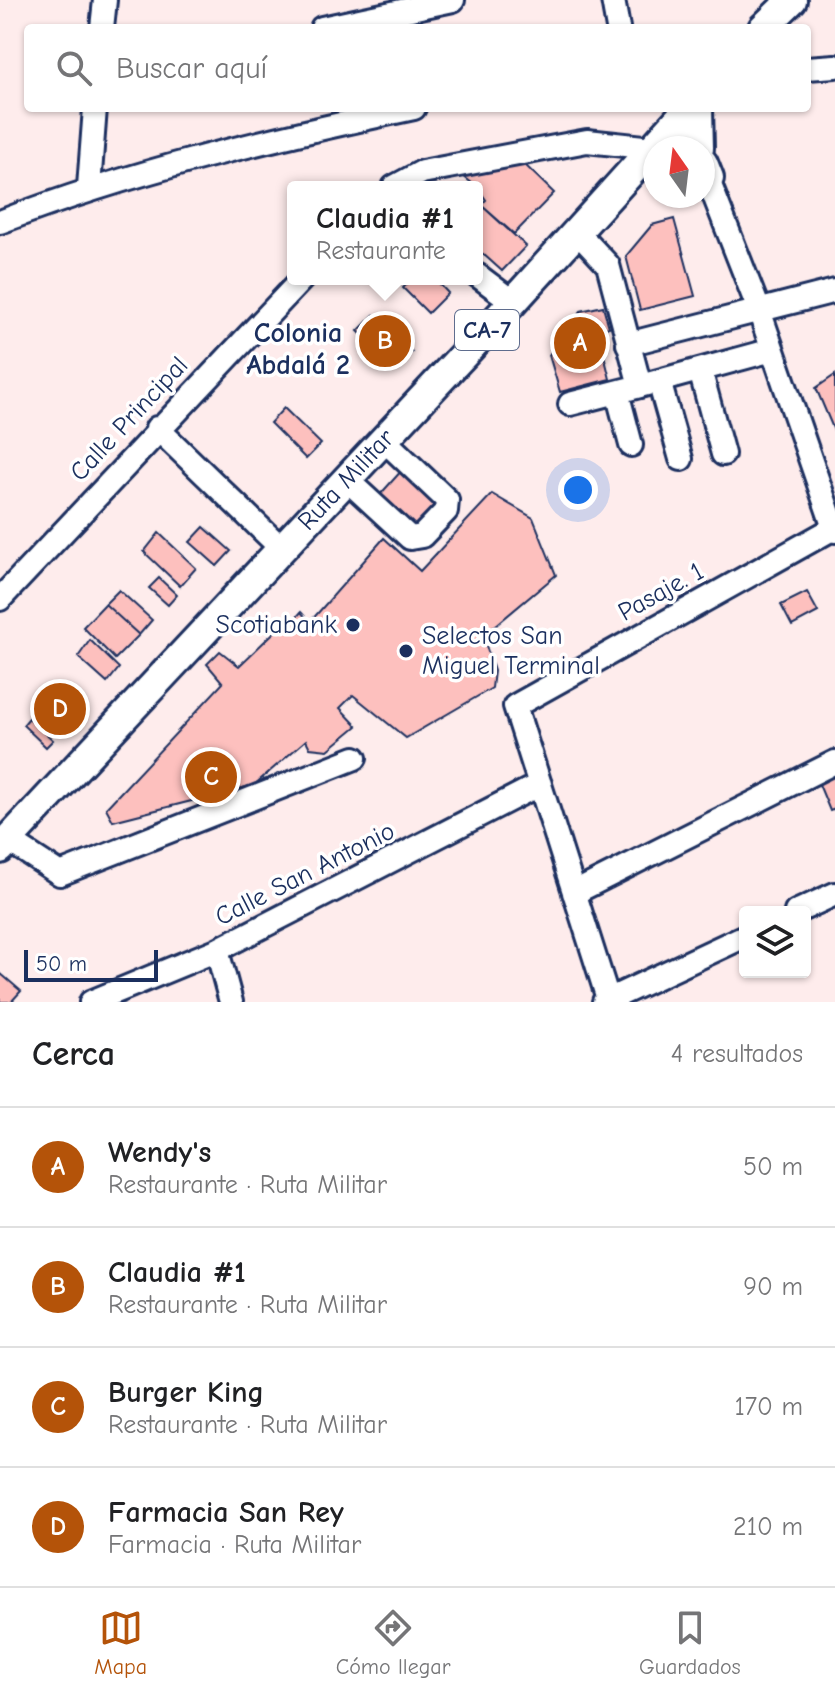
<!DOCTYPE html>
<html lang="es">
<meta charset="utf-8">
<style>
body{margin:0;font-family:"Comic Neue",sans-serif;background:#f6f6f6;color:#202124}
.controls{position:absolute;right:24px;bottom:24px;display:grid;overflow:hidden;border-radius:8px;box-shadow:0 2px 6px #0004}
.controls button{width:72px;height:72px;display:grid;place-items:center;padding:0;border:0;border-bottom:2px solid #e0e0e0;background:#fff;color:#202124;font:40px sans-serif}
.compass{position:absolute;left:643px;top:136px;width:72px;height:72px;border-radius:50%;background:#fff;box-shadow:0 2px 6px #0004;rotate:346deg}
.scale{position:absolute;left:24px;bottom:20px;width:134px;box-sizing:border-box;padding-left:8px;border:4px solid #1b2f5e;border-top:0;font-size:22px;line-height:28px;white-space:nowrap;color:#1b2f5e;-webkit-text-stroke:6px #fff;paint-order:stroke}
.you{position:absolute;left:578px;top:490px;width:28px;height:28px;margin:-20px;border:6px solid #fff;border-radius:50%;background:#1a73e8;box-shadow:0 0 0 12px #1a73e833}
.badge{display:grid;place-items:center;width:52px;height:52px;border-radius:50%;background:#b45309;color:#fff;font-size:26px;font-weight:700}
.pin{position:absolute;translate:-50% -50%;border:4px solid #fff;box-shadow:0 2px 8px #0006}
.popup{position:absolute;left:287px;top:181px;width:196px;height:104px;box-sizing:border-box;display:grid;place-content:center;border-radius:8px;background:#fff;filter:drop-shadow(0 2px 6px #0005);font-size:26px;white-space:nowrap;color:#757577}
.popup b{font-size:30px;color:#202124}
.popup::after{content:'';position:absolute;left:50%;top:100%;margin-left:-16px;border:16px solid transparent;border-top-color:#fff}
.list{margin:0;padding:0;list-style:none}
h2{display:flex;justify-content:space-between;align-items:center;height:104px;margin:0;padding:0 32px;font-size:34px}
h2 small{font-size:26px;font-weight:400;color:#757577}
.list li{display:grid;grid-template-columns:52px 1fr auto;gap:24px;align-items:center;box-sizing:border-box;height:120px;padding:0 32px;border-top:2px solid #e0e0e0}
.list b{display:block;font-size:30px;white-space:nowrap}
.list p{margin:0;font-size:26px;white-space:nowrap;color:#757577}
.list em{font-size:26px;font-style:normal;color:#757577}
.icon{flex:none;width:44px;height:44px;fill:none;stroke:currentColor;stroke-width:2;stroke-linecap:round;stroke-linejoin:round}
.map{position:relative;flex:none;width:835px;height:1002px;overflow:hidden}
.search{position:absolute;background:#fff;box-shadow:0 2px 6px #0004;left:24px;right:24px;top:24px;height:88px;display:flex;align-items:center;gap:20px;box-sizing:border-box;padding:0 28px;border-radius:8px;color:#757577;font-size:30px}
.sheet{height:584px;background:#fff}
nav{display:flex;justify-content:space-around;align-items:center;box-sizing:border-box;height:112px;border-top:2px solid #e0e0e0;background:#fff;font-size:22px;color:#757577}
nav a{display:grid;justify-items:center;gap:4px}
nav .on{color:#b45309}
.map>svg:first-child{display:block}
.building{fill:#fdc0be;stroke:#1b2f5e;stroke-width:2}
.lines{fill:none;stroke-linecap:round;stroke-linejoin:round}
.minor-casing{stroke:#1b2f5e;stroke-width:28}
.major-casing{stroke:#1b2f5e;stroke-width:34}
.minor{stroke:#fff;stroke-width:22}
.major{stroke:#fff;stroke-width:28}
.poi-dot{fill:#1b2f5e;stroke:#fff;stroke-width:3}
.labels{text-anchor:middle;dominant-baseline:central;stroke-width:7;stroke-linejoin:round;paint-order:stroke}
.shield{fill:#fff;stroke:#5f6d8e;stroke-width:2}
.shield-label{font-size:24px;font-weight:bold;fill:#1b2f5e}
.street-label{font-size:26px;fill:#1b2f5e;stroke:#fff}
.poi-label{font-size:26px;fill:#1b2f5e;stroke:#fff;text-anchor:end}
.neighbourhood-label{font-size:28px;font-weight:bold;fill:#1b2f5e;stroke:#fff}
</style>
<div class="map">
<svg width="835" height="1002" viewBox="0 0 835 1002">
<rect width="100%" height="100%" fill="#feecec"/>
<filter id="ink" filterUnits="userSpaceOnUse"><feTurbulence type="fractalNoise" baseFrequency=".0125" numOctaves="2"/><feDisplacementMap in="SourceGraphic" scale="16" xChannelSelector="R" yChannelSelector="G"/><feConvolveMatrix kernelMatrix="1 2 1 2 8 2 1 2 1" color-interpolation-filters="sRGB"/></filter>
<g filter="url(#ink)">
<path class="building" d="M 522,162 L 554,193 L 514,234 L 481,205 L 486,200 L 477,187 L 459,173 Z
M 481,205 L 526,246 L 502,271 L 483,254 L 477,261 L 477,209 Z
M 674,219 L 695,296 L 640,310 L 626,256 L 652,225 Z
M 412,279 L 435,279 L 448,293 L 428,313 L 403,288 Z
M 603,306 L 609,327 L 598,331 L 610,379 L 560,392 L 549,355 L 581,311 Z
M 374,315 L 412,352 L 396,367 L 358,331 Z
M 835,375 L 835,433 L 816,388 Z
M 284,408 L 321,444 L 306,459 L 270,423 Z
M 403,469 L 438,502 L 411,530 L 377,498 Z
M 492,494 L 533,518 L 556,575 L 483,636 L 494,671 L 492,688 L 406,738 L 353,695 L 340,708 L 357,726 L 328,750 L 310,748 L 306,740 L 254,785 L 113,821 L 106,808 L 223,683 L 207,664 L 220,651 L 239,666 L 290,617 L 295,619 L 301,612 L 310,622 L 384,538 L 420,571 Z
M 204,527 L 231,551 L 217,566 L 190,542 Z
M 159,533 L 196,568 L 180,586 L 144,552 Z
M 159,578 L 177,595 L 168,605 L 149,588 Z
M 119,590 L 152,620 L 139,635 L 105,604 Z
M 807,592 L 818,612 L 792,626 L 781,605 Z
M 105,604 L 139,635 L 115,659 L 83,627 Z
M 90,640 L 119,668 L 107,683 L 78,657 Z
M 58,687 L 82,711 L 61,731 L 37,708 Z
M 29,718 L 53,740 L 46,747 L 23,725 Z
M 835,775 L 835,809 L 830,811 L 818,782 Z
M 0,973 L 21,991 L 11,1002 L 0,1002 Z"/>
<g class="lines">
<g class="minor-casing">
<path id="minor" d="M 613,0 L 618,28
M 102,28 L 105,0
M 322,28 L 453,0
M 807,68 L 835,66
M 703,167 L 759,310 L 835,531
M 89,187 L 95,108
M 394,187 L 422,172 L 587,141 L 653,148
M 0,222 C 135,170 273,138 414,108
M 577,232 L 608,265 L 640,386 L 772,350
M 477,275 L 513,302
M 628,344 L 835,291
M 700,370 L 723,454
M 659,381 L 681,459
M 617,392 L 631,445
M 570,404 L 640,386
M 157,428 L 281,548
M 346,479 L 410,538 L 422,536 L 446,511 L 447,500 L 384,440
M 0,599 L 302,279
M 8,840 L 60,874 L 355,758
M 574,893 L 835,762
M 796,912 L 835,894
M 217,950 L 231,1002
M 91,1002 L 217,950 L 540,784
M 604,1002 L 745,936
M 609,1002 L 515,706 L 834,528"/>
</g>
<g class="major-casing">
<g id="major">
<path d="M 763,28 L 792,0"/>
<path d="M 698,108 L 699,148"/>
<path d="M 703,163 L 709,178"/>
<path id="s1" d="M 0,849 L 513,302 L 689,108"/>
</g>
</g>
<use href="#minor" class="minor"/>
<use href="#major" class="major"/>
</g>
</g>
<g class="poi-dot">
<circle cx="353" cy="625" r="8"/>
<circle cx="406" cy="651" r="8"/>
</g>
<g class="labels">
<rect class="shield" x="455" y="310" width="64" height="40" rx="6"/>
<g class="shield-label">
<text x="487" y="330">CA-7</text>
</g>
<g class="street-label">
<text transform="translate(129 419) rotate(-47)">Calle Principal</text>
<text stroke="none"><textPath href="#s1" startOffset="506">Ruta Militar</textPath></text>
<text transform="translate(661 592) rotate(-29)">Pasaje. 1</text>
<text transform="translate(305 874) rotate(-27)">Calle San Antonio</text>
</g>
<g class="poi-label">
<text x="337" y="625">Scotiabank</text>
<text x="422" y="636" text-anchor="start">Selectos San<tspan x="422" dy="30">Miguel Terminal</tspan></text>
</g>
<g class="neighbourhood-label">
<text x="298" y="333">Colonia<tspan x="298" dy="32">Abdalá 2</tspan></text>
</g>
</g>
</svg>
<div class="controls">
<button><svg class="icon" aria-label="layers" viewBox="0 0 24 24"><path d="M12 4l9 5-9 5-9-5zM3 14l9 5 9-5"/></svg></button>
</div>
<svg class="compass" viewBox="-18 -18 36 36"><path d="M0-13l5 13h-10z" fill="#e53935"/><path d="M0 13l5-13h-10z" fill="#757577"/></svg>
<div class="scale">50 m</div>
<div class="you"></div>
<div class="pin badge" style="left:580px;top:343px">A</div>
<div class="pin badge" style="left:385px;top:341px">B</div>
<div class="popup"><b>Claudia #1</b>Restaurante</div>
<div class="pin badge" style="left:211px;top:777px">C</div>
<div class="pin badge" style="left:60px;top:709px">D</div>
<div class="search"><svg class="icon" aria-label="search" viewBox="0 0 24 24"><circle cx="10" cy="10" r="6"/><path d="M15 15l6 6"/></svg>Buscar aquí</div>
</div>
<section class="sheet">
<h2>Cerca<small>4 resultados</small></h2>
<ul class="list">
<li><span class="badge">A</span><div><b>Wendy's</b><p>Restaurante · Ruta Militar</p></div><em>50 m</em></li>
<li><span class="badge">B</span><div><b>Claudia #1</b><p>Restaurante · Ruta Militar</p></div><em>90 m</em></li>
<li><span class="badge">C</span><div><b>Burger King</b><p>Restaurante · Ruta Militar</p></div><em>170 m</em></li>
<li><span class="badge">D</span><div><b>Farmacia San Rey</b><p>Farmacia · Ruta Militar</p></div><em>210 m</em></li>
</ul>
</section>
<nav>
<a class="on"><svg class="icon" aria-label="map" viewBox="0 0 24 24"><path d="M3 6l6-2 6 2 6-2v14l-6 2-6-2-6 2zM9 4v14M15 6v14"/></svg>Mapa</a>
<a><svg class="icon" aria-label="directions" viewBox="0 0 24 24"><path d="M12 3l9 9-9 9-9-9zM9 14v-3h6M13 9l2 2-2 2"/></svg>Cómo llegar</a>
<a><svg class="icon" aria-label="saved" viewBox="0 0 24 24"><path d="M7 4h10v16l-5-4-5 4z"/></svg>Guardados</a>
</nav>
